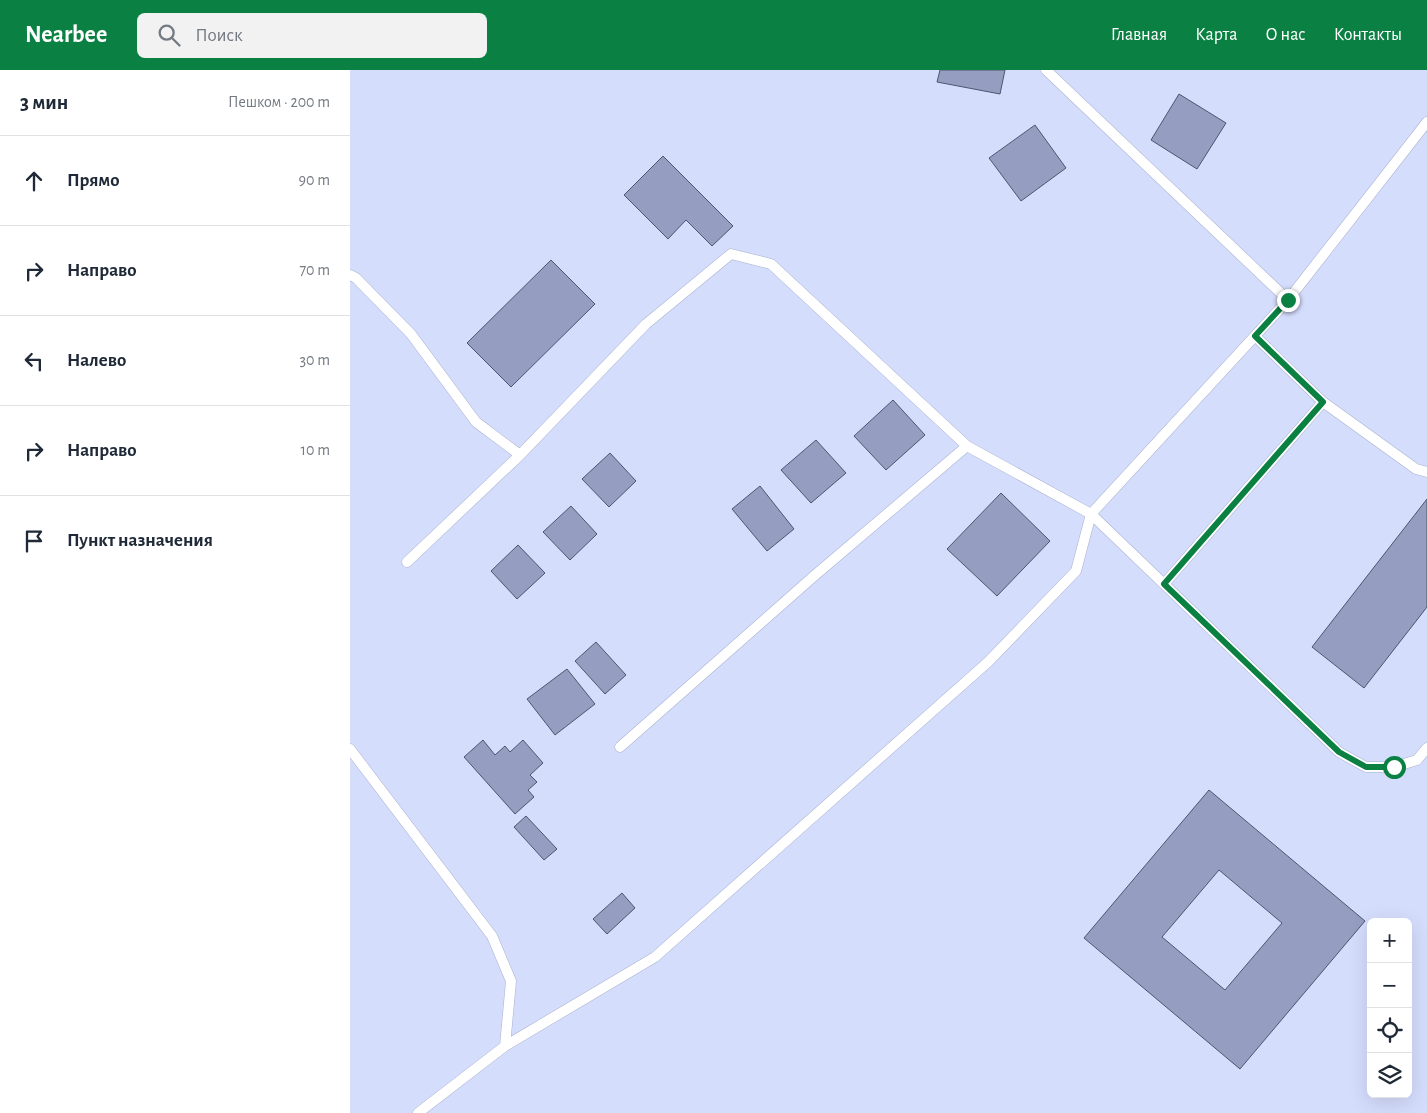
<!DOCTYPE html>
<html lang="ru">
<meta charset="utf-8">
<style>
body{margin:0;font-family:"Alegreya Sans",sans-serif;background:#f2f2f3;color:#1f2937}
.controls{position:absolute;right:15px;bottom:15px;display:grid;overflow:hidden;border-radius:8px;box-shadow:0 5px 20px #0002}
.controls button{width:45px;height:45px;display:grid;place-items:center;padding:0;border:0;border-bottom:1px solid #e0e1e3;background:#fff;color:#1f2937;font:25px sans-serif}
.stop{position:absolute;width:15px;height:15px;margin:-11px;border:4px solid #0b8043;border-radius:50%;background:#fff}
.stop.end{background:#0b8043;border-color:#fff;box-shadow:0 1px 5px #0008}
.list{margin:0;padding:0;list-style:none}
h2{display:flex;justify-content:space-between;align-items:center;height:65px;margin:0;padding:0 20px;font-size:21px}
h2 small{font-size:16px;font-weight:400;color:#747a83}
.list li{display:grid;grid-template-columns:32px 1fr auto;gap:15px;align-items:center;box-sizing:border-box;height:90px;padding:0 20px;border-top:1px solid #e0e1e3}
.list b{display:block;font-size:19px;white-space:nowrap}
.list em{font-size:16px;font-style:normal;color:#747a83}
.icon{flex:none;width:28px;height:28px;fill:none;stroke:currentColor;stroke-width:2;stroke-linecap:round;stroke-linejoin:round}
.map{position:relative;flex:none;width:1077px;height:1043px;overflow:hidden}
header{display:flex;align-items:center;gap:30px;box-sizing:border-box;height:70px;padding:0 25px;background:#0b8043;color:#fff}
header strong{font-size:24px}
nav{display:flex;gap:28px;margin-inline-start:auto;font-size:18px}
.search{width:350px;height:45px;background:#f2f2f3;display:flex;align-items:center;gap:12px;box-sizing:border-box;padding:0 18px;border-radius:8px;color:#747a83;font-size:19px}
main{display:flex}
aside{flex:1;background:#fff}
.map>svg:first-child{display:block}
.building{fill:#959ec0;stroke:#4e5570;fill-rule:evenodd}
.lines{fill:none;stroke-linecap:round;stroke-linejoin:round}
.service-casing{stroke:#a9b1cf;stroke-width:11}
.service{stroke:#fff;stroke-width:10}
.route{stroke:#0b8043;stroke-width:6}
</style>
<header>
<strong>Nearbee</strong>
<div class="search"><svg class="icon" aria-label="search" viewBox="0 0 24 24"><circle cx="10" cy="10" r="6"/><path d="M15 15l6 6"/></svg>Поиск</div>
<nav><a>Главная</a><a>Карта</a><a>О нас</a><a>Контакты</a></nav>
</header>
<main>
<aside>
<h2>3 мин<small>Пешком · 200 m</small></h2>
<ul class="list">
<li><svg class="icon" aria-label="ahead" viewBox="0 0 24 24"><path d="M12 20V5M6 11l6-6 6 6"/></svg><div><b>Прямо</b></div><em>90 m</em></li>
<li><svg class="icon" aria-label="right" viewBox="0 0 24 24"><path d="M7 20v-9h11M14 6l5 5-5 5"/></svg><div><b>Направо</b></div><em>70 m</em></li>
<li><svg class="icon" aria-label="left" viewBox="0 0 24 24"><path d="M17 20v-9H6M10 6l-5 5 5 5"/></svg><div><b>Налево</b></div><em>30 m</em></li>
<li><svg class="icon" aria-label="right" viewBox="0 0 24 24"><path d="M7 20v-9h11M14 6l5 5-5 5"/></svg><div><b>Направо</b></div><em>10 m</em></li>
<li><svg class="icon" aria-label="arrive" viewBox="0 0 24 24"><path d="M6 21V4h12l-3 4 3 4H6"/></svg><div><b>Пункт назначения</b></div></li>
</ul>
</aside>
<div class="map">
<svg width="1077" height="1043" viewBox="0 0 1077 1043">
<rect width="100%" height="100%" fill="#d5ddfd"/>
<path class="building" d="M 590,0 L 655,0 L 650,24 L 587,12 Z
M 829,24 L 876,53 L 847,99 L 801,70 Z
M 685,55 L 716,98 L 671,131 L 639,88 Z
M 313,86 L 383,156 L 362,176 L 336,150 L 318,169 L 274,125 Z
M 201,190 L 245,234 L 161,317 L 117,273 Z
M 543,330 L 575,365 L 536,400 L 504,366 Z
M 466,370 L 496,403 L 461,433 L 431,400 Z
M 260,383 L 286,411 L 259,437 L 232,409 Z
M 410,416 L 444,459 L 417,481 L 382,439 Z
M 651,423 L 700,471 L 647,526 L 597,479 Z
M 1077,429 L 1077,537 L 1014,618 L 962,577 Z
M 221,436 L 247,464 L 220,490 L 193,462 Z
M 168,475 L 195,503 L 167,529 L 141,501 Z
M 246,572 L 276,605 L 255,624 L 225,591 Z
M 217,599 L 245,634 L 205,665 L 177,629 Z
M 133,670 L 145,685 L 155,676 L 160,682 L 173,670 L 193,693 L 180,705 L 187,712 L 178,720 L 184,727 L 165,744 L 114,687 Z
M 859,720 L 1015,851 L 890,999 L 734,868 ZM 869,800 L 932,853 L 875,920 L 812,867 Z
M 176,746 L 207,779 L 194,790 L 164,757 Z
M 272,823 L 285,838 L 257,864 L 243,849 Z"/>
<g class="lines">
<g class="service-casing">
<path id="service" d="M 0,205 L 6,208 L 61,264 L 126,352 L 170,385
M 938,230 L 1077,52
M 905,266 L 973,332 L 1066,399 L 1077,402
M 57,492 L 170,385 L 296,254 L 381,184 L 421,194 L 617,376 L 741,444 L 989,682 L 1016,697 L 1044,697 L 1067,690 L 1077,678
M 814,514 L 973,332
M 270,677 L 464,506 L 617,376
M 0,679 L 142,866 L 161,911 L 155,976
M 68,1043 L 155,976 L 305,887 L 638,592 L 726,501 L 741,444 L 938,230 L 696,0"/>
</g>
<use href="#service" class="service"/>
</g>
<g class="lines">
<path class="route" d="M 938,230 L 905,266 L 973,332 L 814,514 L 989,682 L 1016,697 L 1044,697"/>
</g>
</svg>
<div class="controls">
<button>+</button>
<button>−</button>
<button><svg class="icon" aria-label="locate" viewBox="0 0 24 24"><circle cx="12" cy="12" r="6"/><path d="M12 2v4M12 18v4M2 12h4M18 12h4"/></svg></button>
<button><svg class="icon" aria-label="layers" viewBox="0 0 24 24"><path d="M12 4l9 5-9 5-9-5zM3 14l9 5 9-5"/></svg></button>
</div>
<div class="stop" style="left:1044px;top:697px"></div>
<div class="stop end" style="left:938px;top:230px"></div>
</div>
</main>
